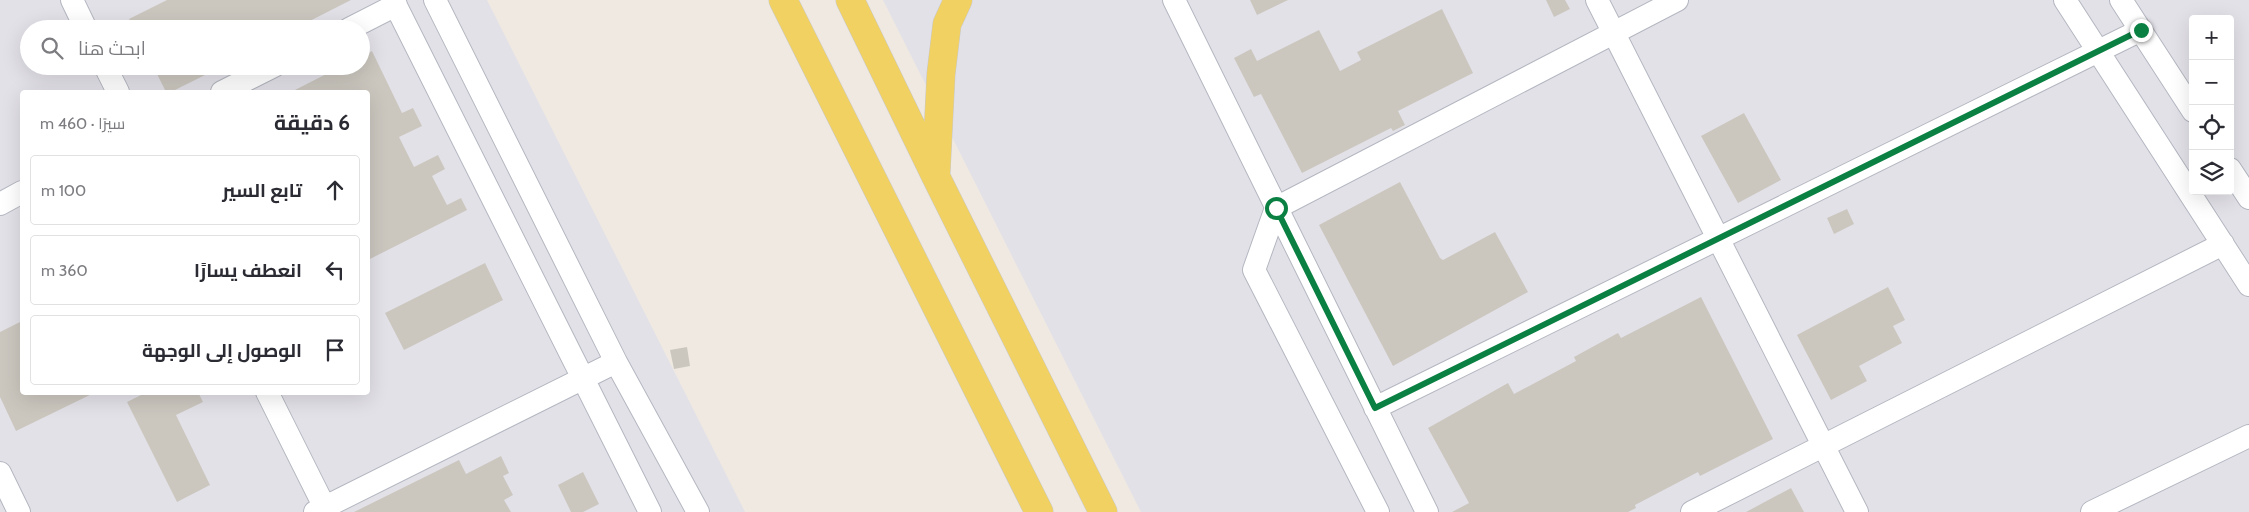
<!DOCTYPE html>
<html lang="ar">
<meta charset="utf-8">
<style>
body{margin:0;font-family:Cabin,Cairo,sans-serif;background:#f7f7f7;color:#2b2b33;direction:rtl}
.controls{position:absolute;right:15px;top:15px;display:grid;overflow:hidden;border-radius:5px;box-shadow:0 5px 20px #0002}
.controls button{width:45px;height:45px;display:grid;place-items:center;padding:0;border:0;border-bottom:1px solid #e1e1e2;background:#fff;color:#2b2b33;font:25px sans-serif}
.stop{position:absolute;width:15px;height:15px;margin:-11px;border:4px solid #0b8043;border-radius:50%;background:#fff}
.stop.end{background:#0b8043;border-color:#fff;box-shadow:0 1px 5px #0008}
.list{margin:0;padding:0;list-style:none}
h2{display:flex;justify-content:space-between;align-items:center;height:65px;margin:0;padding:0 20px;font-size:21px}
h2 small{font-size:16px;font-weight:400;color:#7c7c81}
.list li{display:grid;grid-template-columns:32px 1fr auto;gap:15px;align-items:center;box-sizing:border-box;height:70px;margin:0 10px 10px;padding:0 10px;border:1px solid #e1e1e2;border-radius:5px}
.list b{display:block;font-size:19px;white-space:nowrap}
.list em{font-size:16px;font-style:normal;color:#7c7c81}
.icon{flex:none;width:28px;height:28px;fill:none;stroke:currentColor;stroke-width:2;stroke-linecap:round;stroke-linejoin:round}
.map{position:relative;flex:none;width:2249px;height:512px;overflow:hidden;direction:ltr}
.search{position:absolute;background:#fff;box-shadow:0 5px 20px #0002;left:20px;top:20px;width:350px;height:55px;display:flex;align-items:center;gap:12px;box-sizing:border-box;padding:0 18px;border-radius:28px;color:#7c7c81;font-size:19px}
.panel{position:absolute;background:#fff;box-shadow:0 5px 20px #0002;left:20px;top:90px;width:350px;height:305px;border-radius:5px;direction:rtl}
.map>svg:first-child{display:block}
.industrial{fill:#e3e1e8;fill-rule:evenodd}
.building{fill:#cbc7bf}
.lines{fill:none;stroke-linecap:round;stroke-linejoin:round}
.minor-casing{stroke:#b4b7c1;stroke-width:24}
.major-casing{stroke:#c9c9c9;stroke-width:29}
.minor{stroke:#fff;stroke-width:22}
.major{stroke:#f2d163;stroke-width:28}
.route{stroke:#0b8043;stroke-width:6}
</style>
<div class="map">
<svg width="2249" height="512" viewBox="0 0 2249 512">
<rect width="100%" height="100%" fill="#efe9e1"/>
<path class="industrial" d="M 0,0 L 487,0 L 745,512 L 0,512 ZM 29,29 L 361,29 L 361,66 L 29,66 ZM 22,92 L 368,92 L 368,392 L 22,392 Z
M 883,0 L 2249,0 L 2249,512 L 1141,512 ZM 2193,19 L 2230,19 L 2230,191 L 2193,191 Z"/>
<path class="building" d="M 167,0 L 351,0 L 294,29 L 134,29 L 129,19 Z
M 1250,0 L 1288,0 L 1257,15 Z
M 1546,0 L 1565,0 L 1570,9 L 1554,17 Z
M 1442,9 L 1473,73 L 1398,111 L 1405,125 L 1393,131 L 1391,128 L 1302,173 L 1261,94 L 1254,97 L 1234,58 L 1251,49 L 1257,61 L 1319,30 L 1340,71 L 1361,60 L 1357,52 Z
M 372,51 L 402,113 L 413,108 L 422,126 L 399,137 L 414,167 L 438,155 L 445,169 L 432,176 L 447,205 L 461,198 L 467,210 L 368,260 L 368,92 L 291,92 L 342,66 L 361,66 L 361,57 Z
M 153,66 L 223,66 L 171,92 L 166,92 Z
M 1744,113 L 1781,180 L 1738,203 L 1701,136 Z
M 1400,182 L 1440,258 L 1443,260 L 1495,232 L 1528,292 L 1393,366 L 1319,225 Z
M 1847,209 L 1854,224 L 1834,234 L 1827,218 Z
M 485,263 L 503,300 L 404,350 L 385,313 Z
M 1888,287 L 1905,320 L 1893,326 L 1902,343 L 1859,366 L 1867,381 L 1831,400 L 1797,335 Z
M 1701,297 L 1773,439 L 1700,476 L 1698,472 L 1635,505 L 1636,508 L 1628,512 L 1452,512 L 1469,503 L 1428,428 L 1508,383 L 1514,394 L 1576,361 L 1574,357 L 1618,333 L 1621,338 Z
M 22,321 L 22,392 L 96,392 L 16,431 L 0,397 L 0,332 Z
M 687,347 L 690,366 L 674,369 L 670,350 Z
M 147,392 L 198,392 L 203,402 L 176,415 L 210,485 L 177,502 L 127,402 Z
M 501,456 L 509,473 L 503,476 L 513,495 L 504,500 L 511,512 L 354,512 L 459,460 L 466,474 Z
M 583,472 L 599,504 L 583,512 L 571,512 L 558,485 Z
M 1791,488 L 1804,512 L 1746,512 Z"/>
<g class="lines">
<g class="minor-casing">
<path id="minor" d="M 72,0 L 86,29
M 393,0 L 650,512
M 435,0 L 616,362 L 698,512
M 1174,0 L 1427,512
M 1597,0 L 1857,512
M 2065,0 L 2249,285
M 2121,0 L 2193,111
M 349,29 L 396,5
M 105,66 L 118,92
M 222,92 L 274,66
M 2230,169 L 2249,198
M 0,204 L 22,192
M 267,392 L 327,512
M 1375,408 L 2141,30
M 0,473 L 19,512
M 315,512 L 616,362
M 1378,512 L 1254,270 L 1276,208 L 1677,0
M 1692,512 L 2223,244
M 2092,512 L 2249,436"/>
</g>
<g class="major-casing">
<path id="major" d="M 783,0 L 1039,512
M 850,0 L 936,177 L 1103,512
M 936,173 L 941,74 L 947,24 L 958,0"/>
</g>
<use href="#minor" class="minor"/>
<use href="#major" class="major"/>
</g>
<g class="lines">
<path class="route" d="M 1276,208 L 1375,408 L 2141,30"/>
</g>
</svg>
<div class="controls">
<button>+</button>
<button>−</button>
<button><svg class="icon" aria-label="locate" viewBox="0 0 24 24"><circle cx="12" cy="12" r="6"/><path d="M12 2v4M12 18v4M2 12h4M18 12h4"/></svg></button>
<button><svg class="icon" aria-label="layers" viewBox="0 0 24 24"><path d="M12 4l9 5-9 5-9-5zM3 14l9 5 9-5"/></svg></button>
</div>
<div class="stop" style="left:1276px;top:208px"></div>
<div class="stop end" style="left:2141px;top:30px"></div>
<div class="search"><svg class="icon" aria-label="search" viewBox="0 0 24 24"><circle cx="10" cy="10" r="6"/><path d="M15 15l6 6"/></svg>ابحث هنا</div>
<section class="panel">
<h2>6 دقيقة<small>سيرًا · 460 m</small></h2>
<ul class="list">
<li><svg class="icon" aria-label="ahead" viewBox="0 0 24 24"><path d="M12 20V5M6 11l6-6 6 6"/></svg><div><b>تابع السير</b></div><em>100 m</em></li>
<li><svg class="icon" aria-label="left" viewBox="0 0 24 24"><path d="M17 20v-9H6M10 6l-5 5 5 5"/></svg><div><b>انعطف يسارًا</b></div><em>360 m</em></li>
<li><svg class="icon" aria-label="arrive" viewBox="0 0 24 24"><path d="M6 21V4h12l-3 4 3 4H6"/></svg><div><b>الوصول إلى الوجهة</b></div></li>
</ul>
</section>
</div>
